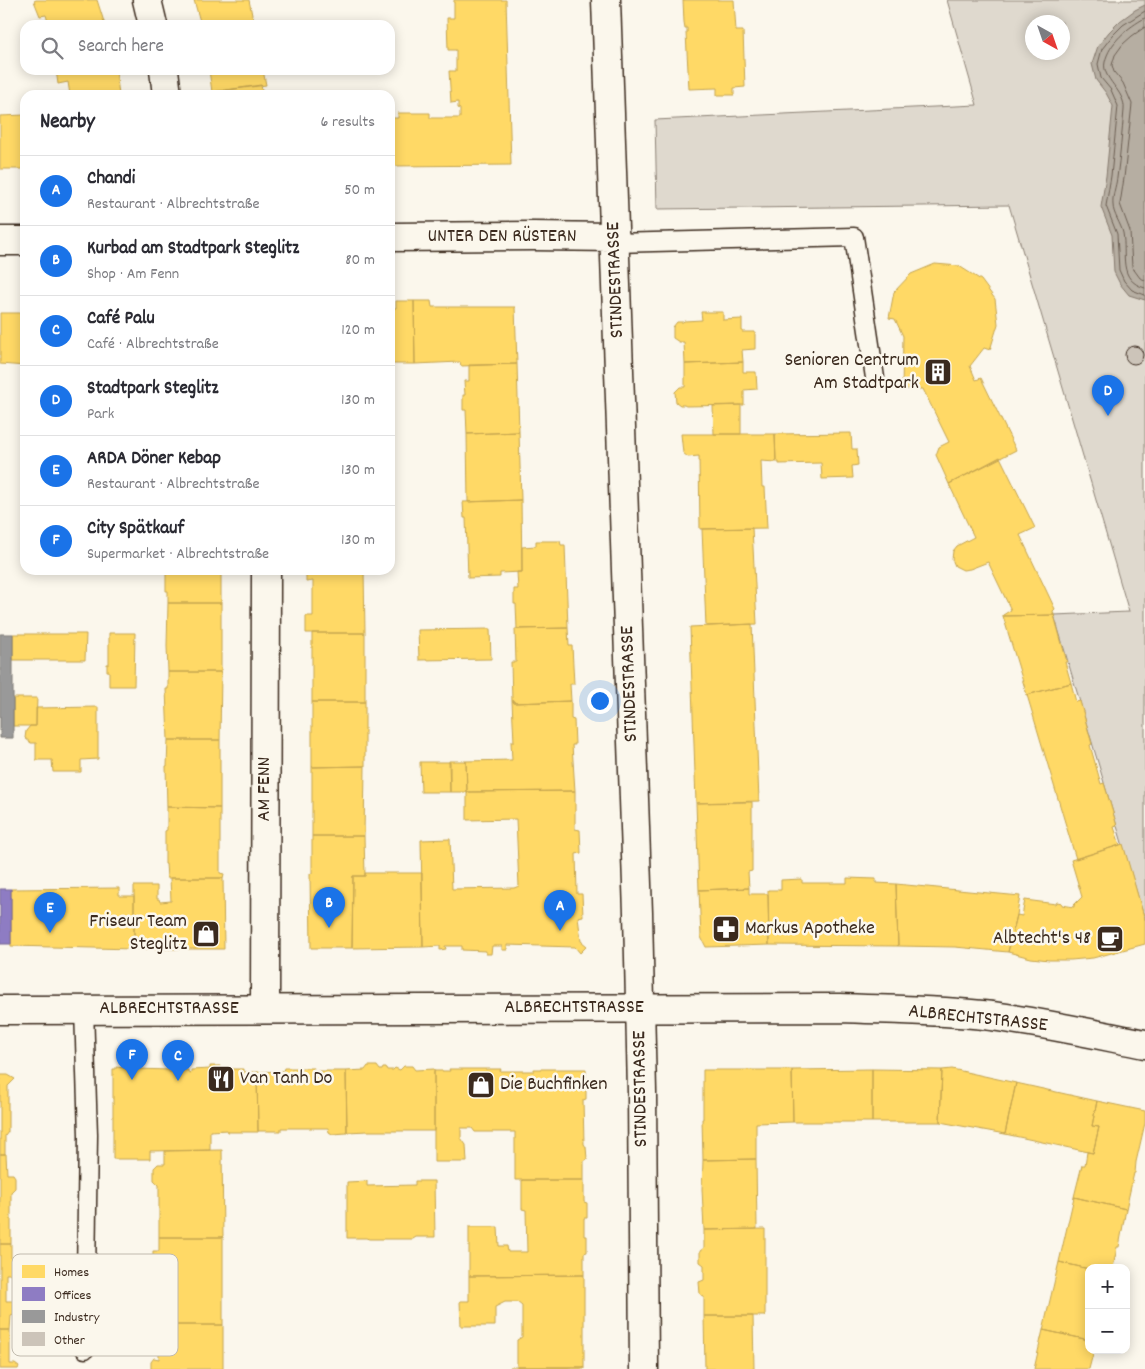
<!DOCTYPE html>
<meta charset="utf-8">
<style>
body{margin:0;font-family:Dekko,sans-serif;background:#f7f7f7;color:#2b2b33}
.controls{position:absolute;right:15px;bottom:15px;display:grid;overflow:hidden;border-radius:10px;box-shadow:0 2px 12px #0003}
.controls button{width:45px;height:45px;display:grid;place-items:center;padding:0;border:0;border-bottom:1px solid #e1e1e2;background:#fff;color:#2b2b33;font:25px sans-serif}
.compass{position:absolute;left:1025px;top:15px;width:45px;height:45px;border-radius:50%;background:#fff;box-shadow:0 2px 12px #0003;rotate:140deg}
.you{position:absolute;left:599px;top:700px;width:18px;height:18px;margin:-12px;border:4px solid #fff;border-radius:50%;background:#1a73e8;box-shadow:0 0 0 8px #1a73e833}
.badge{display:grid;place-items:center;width:32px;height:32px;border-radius:50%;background:#1a73e8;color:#fff;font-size:16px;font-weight:700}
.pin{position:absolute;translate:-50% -41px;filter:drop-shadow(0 1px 2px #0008)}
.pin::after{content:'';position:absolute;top:26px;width:18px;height:15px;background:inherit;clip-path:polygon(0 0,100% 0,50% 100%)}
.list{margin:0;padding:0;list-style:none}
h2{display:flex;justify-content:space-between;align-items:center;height:65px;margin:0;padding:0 20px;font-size:21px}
h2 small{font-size:16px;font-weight:400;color:#7c7c81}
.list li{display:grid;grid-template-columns:32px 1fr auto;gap:15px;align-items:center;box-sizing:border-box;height:70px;padding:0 20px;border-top:1px solid #e1e1e2}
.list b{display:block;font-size:19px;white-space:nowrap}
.list p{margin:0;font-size:16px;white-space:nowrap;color:#7c7c81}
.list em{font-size:16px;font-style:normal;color:#7c7c81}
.icon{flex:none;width:28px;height:28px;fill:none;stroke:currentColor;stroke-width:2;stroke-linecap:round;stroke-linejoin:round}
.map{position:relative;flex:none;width:1145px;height:1369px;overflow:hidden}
.search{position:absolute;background:#fff;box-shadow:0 2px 12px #0003;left:20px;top:20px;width:375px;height:55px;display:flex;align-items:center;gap:12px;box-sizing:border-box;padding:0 18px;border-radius:15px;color:#7c7c81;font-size:19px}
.panel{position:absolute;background:#fff;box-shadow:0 2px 12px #0003;left:20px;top:90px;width:375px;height:485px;border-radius:15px}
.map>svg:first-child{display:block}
.green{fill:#dfd9ce;stroke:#8d8276;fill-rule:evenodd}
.water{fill:#b6aea2;stroke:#85796d}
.homes{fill:#ffd966;stroke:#c4a450}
.offices{fill:#8e7cc3;stroke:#756392}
.industry{fill:#999;stroke:#7d7874}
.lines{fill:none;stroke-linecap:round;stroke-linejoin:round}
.shore{stroke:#6c5f53;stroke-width:1}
.building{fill:#ccc4b9;stroke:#3b2a1e}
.service-casing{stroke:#3b2a1e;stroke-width:21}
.minor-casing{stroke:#3b2a1e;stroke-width:31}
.tertiary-casing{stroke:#3b2a1e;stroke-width:31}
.service{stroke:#fbf7ec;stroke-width:18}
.minor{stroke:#fbf7ec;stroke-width:28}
.tertiary{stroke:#fbf7ec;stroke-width:28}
.labels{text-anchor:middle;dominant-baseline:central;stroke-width:5;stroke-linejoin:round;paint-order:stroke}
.street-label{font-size:20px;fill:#3b2a1e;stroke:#fbf7ec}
.poi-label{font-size:20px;fill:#3b2a1e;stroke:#fbf7ec;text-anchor:end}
.key{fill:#fbf7ec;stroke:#c1baae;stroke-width:1}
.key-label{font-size:14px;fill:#3b2a1e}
</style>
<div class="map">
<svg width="1145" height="1369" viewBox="0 0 1145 1369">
<rect width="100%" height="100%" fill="#fbf7ec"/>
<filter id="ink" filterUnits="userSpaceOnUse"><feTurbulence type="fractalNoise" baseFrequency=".02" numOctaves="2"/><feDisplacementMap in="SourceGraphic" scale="10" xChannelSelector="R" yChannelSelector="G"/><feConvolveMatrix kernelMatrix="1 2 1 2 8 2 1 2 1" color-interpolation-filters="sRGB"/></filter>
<g filter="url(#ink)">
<path class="green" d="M 947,0 L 1145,0 L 1145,920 L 1054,615 L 1129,612 L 1009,205 L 657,209 L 655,120 L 977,105 ZM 1032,22 L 1062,22 L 1062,52 L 1032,52 Z"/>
<path class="water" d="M 1145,5 L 1145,300 L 1129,295 L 1120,284 L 1114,272 L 1112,235 L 1101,207 L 1106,176 L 1113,106 L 1106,93 L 1096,80 L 1092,64 L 1098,46 L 1109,32 L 1120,21 L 1135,10 Z"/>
<path class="homes" d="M 36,0 L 97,0 L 105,25 L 49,25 L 46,15 L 40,16 L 34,1 Z
M 194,0 L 249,0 L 254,25 L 201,25 Z
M 454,0 L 506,0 L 511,165 L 390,166 L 390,118 L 398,118 L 398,113 L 430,113 L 430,118 L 460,118 L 460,109 L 458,108 L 458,102 L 451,103 L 449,71 L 456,71 L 456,50 L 448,50 L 447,18 L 454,18 Z
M 683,0 L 734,0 L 736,31 L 743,31 L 745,87 L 734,88 L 734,95 L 717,95 L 717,88 L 689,89 L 686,33 L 687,33 L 687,28 L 685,28 L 684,22 Z
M 56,70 L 116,70 L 119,95 L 70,95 L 68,82 L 58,84 Z
M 209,70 L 263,70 L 266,85 L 212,92 Z
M 261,85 L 263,95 L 213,95 L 212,92 Z
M 25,115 L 25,169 L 0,169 L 0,116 Z
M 935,264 L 959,266 L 981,280 L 995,299 L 998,324 L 990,350 L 984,348 L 970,366 L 976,380 L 981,378 L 1016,450 L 949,484 L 936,455 L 939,447 L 949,442 L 923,389 L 902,389 L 903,336 L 895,319 L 889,318 L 894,292 L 911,274 Z
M 396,301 L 414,301 L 415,364 L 390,364 L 390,308 L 396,308 Z
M 414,301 L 431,301 L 432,307 L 515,307 L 517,364 L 461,366 L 460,362 L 415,364 Z
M 701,312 L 723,312 L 723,320 L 742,319 L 742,332 L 755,332 L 755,349 L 742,350 L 743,362 L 685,364 L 684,342 L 679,342 L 673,338 L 673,327 L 677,322 L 683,322 L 684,321 L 702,320 Z
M 0,313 L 25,313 L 25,366 L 0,364 Z
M 743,362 L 743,372 L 756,372 L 757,389 L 744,390 L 744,405 L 686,406 L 684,405 L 680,405 L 676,402 L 675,392 L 680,387 L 685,387 L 685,364 Z
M 517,364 L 519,432 L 467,434 L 466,410 L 463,410 L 463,395 L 465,395 L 464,381 L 469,381 L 469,365 Z
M 741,405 L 741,434 L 714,434 L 713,406 Z
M 519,432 L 521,500 L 468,502 L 467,434 Z
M 851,433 L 852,449 L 857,449 L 858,465 L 852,466 L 853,478 L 822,479 L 821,463 L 779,464 L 779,462 L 776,462 L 775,434 Z
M 681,434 L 775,434 L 776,462 L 761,461 L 762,487 L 765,487 L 767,528 L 700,529 L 699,456 L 688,457 L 683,453 Z
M 1000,457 L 1035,528 L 1020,535 L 1055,609 L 1053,611 L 1054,615 L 1003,616 L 1003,615 L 1011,610 L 988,562 L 970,569 L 963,570 L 955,566 L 952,559 L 953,551 L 957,546 L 974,537 L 949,484 Z
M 521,500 L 522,572 L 500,573 L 500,577 L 468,578 L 466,518 L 464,518 L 463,502 Z
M 752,528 L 757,624 L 706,626 L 702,529 Z
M 536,541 L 560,541 L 561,545 L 565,545 L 568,628 L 517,629 L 516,604 L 514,604 L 514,589 L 518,589 L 517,572 L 522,572 L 522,547 L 536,546 Z
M 166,570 L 221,570 L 221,603 L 168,603 L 168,591 L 166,591 Z
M 306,570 L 364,570 L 365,633 L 306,633 L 306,616 L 313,616 L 313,581 L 306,582 Z
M 168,603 L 221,603 L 221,672 L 168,672 L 167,646 Z
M 1054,615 L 1067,662 L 1065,662 L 1071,683 L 1027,695 L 1003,616 Z
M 752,624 L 759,801 L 696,803 L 690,627 Z
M 568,628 L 569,646 L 572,646 L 574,684 L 570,684 L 571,701 L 514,703 L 514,701 L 512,701 L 511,662 L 516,662 L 515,629 Z
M 490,629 L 491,659 L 419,660 L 418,630 Z
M 109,633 L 135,633 L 134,686 L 109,686 L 109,671 L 107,671 L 107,664 L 109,664 Z
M 312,633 L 365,633 L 365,702 L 312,702 Z
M 13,634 L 86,634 L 85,660 L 13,660 Z
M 168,672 L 221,672 L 220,740 L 168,740 L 166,689 L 168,689 Z
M 1071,683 L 1076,702 L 1080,701 L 1092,744 L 1090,745 L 1101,784 L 1104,783 L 1117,826 L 1114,827 L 1120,845 L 1076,859 L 1027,695 Z
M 13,698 L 37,698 L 36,726 L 13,726 Z
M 512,701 L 514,701 L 514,703 L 571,701 L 571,719 L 574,720 L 575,745 L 572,745 L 575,791 L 467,792 L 466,761 L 512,760 L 511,742 L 514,742 Z
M 312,702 L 365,702 L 365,766 L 312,767 Z
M 98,707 L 98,759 L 81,760 L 81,772 L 53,772 L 52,760 L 36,760 L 36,743 L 31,743 L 25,738 L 26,731 L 30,726 L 36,726 L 36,708 Z
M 168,740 L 220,740 L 220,808 L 167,807 L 166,766 L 167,766 Z
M 449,761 L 466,761 L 467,792 L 450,792 Z
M 420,762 L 450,762 L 450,792 L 421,792 Z
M 365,766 L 364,836 L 312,836 L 312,767 Z
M 575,791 L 575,829 L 580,830 L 581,853 L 576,854 L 577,894 L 582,894 L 583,916 L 578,917 L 581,941 L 587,946 L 580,953 L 575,947 L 507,945 L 507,950 L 502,950 L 502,946 L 492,946 L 491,954 L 486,954 L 486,951 L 462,950 L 462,946 L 445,946 L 446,949 L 440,950 L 440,946 L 423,947 L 421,840 L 450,839 L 452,889 L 514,888 L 519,886 L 516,819 L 467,820 L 467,792 Z
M 752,802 L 752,871 L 748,872 L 749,888 L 699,890 L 696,803 Z
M 167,807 L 220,808 L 220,873 L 224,874 L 223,878 L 167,878 L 166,864 L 165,864 L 165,831 L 167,830 Z
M 312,836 L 364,836 L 365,876 L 353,876 L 352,948 L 311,948 L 310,874 L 312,873 Z
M 1123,844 L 1145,920 L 1145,944 L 1093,958 L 1071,960 L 1049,960 L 1031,958 L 1008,952 L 1017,915 L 1022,916 L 1025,900 L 1056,904 L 1057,902 L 1062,903 L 1062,905 L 1074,907 L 1074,905 L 1082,897 L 1071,860 Z
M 365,873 L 422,873 L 423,947 L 352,948 L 353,876 L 365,876 Z
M 170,878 L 223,878 L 224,949 L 134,949 L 134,886 L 157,886 L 157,899 L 159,899 L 160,902 L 171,901 Z
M 847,878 L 876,879 L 876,883 L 896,884 L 898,946 L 769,945 L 768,890 L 781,890 L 781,880 L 802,879 L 802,883 L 847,883 Z
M 896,884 L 1020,896 L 1017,915 L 1008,952 L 955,947 L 898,946 Z
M 119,888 L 119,896 L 134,896 L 134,949 L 11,946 L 11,889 Z
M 749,888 L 749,894 L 768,894 L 769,945 L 706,947 L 701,937 L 699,890 Z
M 210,1066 L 220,1066 L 220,1069 L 244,1069 L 244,1072 L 257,1072 L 258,1132 L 228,1132 L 227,1130 L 210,1131 L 210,1150 L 150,1151 L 150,1159 L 113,1159 L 113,1069 L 116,1069 L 116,1067 L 125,1068 L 125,1069 L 129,1069 L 129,1067 L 138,1068 L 138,1069 L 169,1070 L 169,1072 L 177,1072 L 177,1070 L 188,1070 L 188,1072 L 191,1073 L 191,1070 L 210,1069 Z
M 368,1066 L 377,1066 L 380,1070 L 382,1070 L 383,1068 L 386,1068 L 387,1070 L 393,1070 L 395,1068 L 400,1070 L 404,1066 L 412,1066 L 415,1070 L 434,1069 L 434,1131 L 368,1131 L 347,1132 L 346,1071 L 365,1070 Z
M 284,1068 L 314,1068 L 314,1071 L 346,1071 L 347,1133 L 332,1134 L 329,1132 L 328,1128 L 281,1128 L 281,1131 L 258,1131 L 257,1072 L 283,1071 Z
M 449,1069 L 501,1069 L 500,1071 L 534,1071 L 534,1069 L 586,1069 L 586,1099 L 583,1100 L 584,1144 L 586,1147 L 587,1159 L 584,1161 L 584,1180 L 515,1180 L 515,1132 L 475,1132 L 472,1128 L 461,1128 L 461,1138 L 466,1145 L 467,1162 L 434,1162 L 434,1071 L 450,1071 Z
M 872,1069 L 872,1122 L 793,1122 L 792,1070 Z
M 872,1069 L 942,1070 L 940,1122 L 872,1122 Z
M 952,1069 L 1016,1083 L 1005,1134 L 940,1122 L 942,1070 Z
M 703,1070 L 792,1070 L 793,1122 L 756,1123 L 756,1159 L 703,1160 L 702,1119 L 703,1119 Z
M 0,1075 L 8,1075 L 15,1079 L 8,1086 L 8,1132 L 5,1136 L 5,1154 L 0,1154 Z
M 1016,1083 L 1097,1101 L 1092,1126 L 1099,1127 L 1093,1153 L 1005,1134 Z
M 1097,1101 L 1145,1111 L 1145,1123 L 1136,1162 L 1135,1173 L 1134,1173 L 1126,1209 L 1074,1197 L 1082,1165 L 1085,1165 L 1087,1152 L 1093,1153 L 1099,1127 L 1092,1126 Z
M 222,1150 L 223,1237 L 159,1237 L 159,1185 L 154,1180 L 154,1168 L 158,1164 L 165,1164 L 165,1151 Z
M 0,1154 L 6,1154 L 7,1174 L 13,1174 L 15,1177 L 15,1188 L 11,1192 L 11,1244 L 0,1244 Z
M 756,1159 L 757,1229 L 704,1230 L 702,1189 L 703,1160 Z
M 522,1180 L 584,1180 L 584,1202 L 587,1203 L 587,1218 L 584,1218 L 584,1236 L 587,1236 L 587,1252 L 584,1253 L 584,1275 L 469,1276 L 469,1227 L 498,1227 L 499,1246 L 507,1246 L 508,1252 L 527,1252 L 526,1210 L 522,1209 Z
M 367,1181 L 367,1186 L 415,1185 L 415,1181 L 434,1181 L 435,1237 L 416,1237 L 413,1239 L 369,1239 L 366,1238 L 347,1238 L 347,1182 Z
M 1074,1197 L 1126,1209 L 1119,1247 L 1117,1247 L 1113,1268 L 1089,1268 L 1089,1269 L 1059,1262 Z
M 765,1229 L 765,1316 L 704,1316 L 704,1297 L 700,1294 L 699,1282 L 704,1280 L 704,1265 L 700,1262 L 700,1251 L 704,1248 L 704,1230 Z
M 159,1237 L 223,1237 L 223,1325 L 159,1325 L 159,1310 L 154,1310 L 154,1295 L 161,1295 L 161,1268 L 153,1268 L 153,1251 L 159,1251 Z
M 0,1244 L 11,1244 L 11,1258 L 15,1258 L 14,1274 L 6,1274 L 6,1301 L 14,1301 L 14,1315 L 11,1316 L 10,1330 L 0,1330 Z
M 1059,1262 L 1089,1269 L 1089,1340 L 1043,1330 Z
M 584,1275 L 584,1367 L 517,1367 L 517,1340 L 522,1337 L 522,1306 L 517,1302 L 505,1302 L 495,1307 L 495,1326 L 461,1326 L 460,1301 L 469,1301 L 469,1276 Z
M 704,1316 L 753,1316 L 754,1369 L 705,1369 Z
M 159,1325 L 223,1325 L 223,1369 L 151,1369 L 151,1362 L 154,1358 L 159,1359 Z
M 0,1330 L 10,1330 L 10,1364 L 15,1364 L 19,1367 L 18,1369 L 0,1369 Z
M 1043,1330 L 1089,1340 L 1089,1350 L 1094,1350 L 1089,1369 L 1034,1369 Z
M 510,1367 L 584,1367 L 584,1369 L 511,1369 Z"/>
<path class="offices" d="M 0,889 L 11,889 L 11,944 L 0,944 Z"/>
<path class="industry" d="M 0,634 L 13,634 L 13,738 L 0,738 Z"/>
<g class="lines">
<path class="shore" d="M 1145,11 L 1123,25 L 1113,35 L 1102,49 L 1098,64 L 1101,78 L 1111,90 L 1118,106 L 1111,176 L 1106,206 L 1117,234 L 1119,270 L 1124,281 L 1132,290 L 1145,295
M 1145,18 C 1128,27 1109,43 1105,62 C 1101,79 1126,91 1124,110 C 1122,133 1120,156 1117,178 C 1116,186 1112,196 1113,205 C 1113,214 1121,224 1123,233 C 1127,255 1117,280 1145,288
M 1145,27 L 1132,36 L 1123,44 L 1115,55 L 1112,65 L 1114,72 L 1123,83 L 1132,104 L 1124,178 L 1120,204 L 1130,231 L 1132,267 L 1140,278 L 1145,280"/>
</g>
<path class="building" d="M1125 355a9 9 0 1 1 18 0a9 9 0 1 1-18 0Z"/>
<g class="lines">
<g class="service-casing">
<path id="service" d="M 615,243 L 854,237 L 875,378
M 84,1009 L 88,1135 L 85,1349"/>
</g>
<g class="minor-casing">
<path id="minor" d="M 147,0 L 153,25
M 606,0 L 638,913 L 642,1092 L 644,1369
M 164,70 L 167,95
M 390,237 L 533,236 L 615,237
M 0,241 L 25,241
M 265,1009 L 266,570"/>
</g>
<g class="tertiary-casing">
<path id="tertiary" d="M 0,1010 L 840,1008 C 890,1010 942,1010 992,1016 C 1043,1023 1094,1034 1145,1044"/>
</g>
<use href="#service" class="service"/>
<use href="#minor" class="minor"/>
<use href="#tertiary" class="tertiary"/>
</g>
</g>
<defs>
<g id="building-square" transform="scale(1.4375)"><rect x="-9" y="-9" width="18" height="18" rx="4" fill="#3b2a1e" stroke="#fbf7ec"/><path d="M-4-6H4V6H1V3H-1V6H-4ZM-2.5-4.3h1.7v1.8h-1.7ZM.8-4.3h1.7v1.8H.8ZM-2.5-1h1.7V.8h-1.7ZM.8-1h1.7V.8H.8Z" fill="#fff"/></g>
<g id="pharmacy-square" transform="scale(1.4375)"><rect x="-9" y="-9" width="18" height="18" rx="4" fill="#3b2a1e" stroke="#fbf7ec"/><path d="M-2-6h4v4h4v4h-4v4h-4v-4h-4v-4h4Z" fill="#fff"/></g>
<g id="shop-square" transform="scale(1.4375)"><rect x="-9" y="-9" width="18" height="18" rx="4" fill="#3b2a1e" stroke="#fbf7ec"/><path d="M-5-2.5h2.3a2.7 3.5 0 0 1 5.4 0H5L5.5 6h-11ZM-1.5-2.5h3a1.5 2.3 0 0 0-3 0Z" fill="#fff"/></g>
<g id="cafe-square" transform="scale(1.4375)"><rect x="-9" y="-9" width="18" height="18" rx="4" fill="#3b2a1e" stroke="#fbf7ec"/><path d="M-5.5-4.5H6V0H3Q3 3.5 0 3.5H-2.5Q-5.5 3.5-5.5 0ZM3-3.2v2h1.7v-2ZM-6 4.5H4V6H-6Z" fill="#fff"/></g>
<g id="restaurant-square" transform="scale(1.4375)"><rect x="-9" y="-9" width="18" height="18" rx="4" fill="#3b2a1e" stroke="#fbf7ec"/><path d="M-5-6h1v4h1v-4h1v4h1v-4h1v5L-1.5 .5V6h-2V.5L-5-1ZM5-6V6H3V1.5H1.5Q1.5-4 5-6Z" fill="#fff"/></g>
</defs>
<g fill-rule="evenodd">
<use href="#building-square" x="938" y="372"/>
<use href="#pharmacy-square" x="726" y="929"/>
<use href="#shop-square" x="206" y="934"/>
<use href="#cafe-square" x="1110" y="939"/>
<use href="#restaurant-square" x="221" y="1079"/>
<use href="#shop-square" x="481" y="1085"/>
</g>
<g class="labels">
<g class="street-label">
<text x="502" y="237">UNTER DEN RÜSTERN</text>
<text transform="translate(616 280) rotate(-92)">STINDESTRASSE</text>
<text transform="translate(630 684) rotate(-92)">STINDESTRASSE</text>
<text transform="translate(265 789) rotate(-90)">AM FENN</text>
<text x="574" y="1008">ALBRECHTSTRASSE</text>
<text x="169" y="1009">ALBRECHTSTRASSE</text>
<text transform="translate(978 1019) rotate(6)">ALBRECHTSTRASSE</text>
<text transform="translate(641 1089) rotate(-91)">STINDESTRASSE</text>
</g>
<g class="poi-label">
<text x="919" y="361">Senioren Centrum<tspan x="919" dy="23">Am Stadtpark</tspan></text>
<text x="187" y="922">Friseur Team<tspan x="187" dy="23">Steglitz</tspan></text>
<text x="745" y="929" text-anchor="start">Markus Apotheke</text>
<text x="1091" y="939">Albtecht's 48</text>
<text x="240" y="1079" text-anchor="start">Van Tanh Do</text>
<text x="500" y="1085" text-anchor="start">Die Buchfinken</text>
</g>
</g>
<rect x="12" y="1254" width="166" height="102" rx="8" class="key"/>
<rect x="22" y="1265" width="23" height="13" fill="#ffd966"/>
<rect x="22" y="1287" width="23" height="14" fill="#8e7cc3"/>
<rect x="22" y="1310" width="23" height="13" fill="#999"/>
<rect x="22" y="1332" width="23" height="14" fill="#ccc4b9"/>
<g class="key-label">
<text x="54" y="1276">Homes</text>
<text x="54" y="1299">Offices</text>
<text x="54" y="1321">Industry</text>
<text x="54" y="1344">Other</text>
</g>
</svg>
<div class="controls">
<button>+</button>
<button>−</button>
</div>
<svg class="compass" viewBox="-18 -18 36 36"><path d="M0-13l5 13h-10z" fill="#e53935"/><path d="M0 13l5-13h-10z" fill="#7c7c81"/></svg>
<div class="you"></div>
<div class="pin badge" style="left:560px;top:931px">A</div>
<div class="pin badge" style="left:329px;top:928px">B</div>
<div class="pin badge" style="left:178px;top:1081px">C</div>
<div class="pin badge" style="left:1108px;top:416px">D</div>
<div class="pin badge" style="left:50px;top:933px">E</div>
<div class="pin badge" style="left:132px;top:1080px">F</div>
<div class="search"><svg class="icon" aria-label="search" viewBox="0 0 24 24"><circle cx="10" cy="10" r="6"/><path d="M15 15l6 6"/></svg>Search here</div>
<section class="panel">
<h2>Nearby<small>6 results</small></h2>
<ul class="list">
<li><span class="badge">A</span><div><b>Chandi</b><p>Restaurant · Albrechtstraße</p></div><em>50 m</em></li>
<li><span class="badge">B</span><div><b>Kurbad am Stadtpark Steglitz</b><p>Shop · Am Fenn</p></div><em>80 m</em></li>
<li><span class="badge">C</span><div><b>Café Palu</b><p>Café · Albrechtstraße</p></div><em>120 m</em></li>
<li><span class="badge">D</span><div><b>Stadtpark Steglitz</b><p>Park</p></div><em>130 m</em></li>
<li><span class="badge">E</span><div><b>ARDA Döner Kebap</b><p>Restaurant · Albrechtstraße</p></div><em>130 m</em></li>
<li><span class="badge">F</span><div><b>City Spätkauf</b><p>Supermarket · Albrechtstraße</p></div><em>130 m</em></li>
</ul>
</section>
</div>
